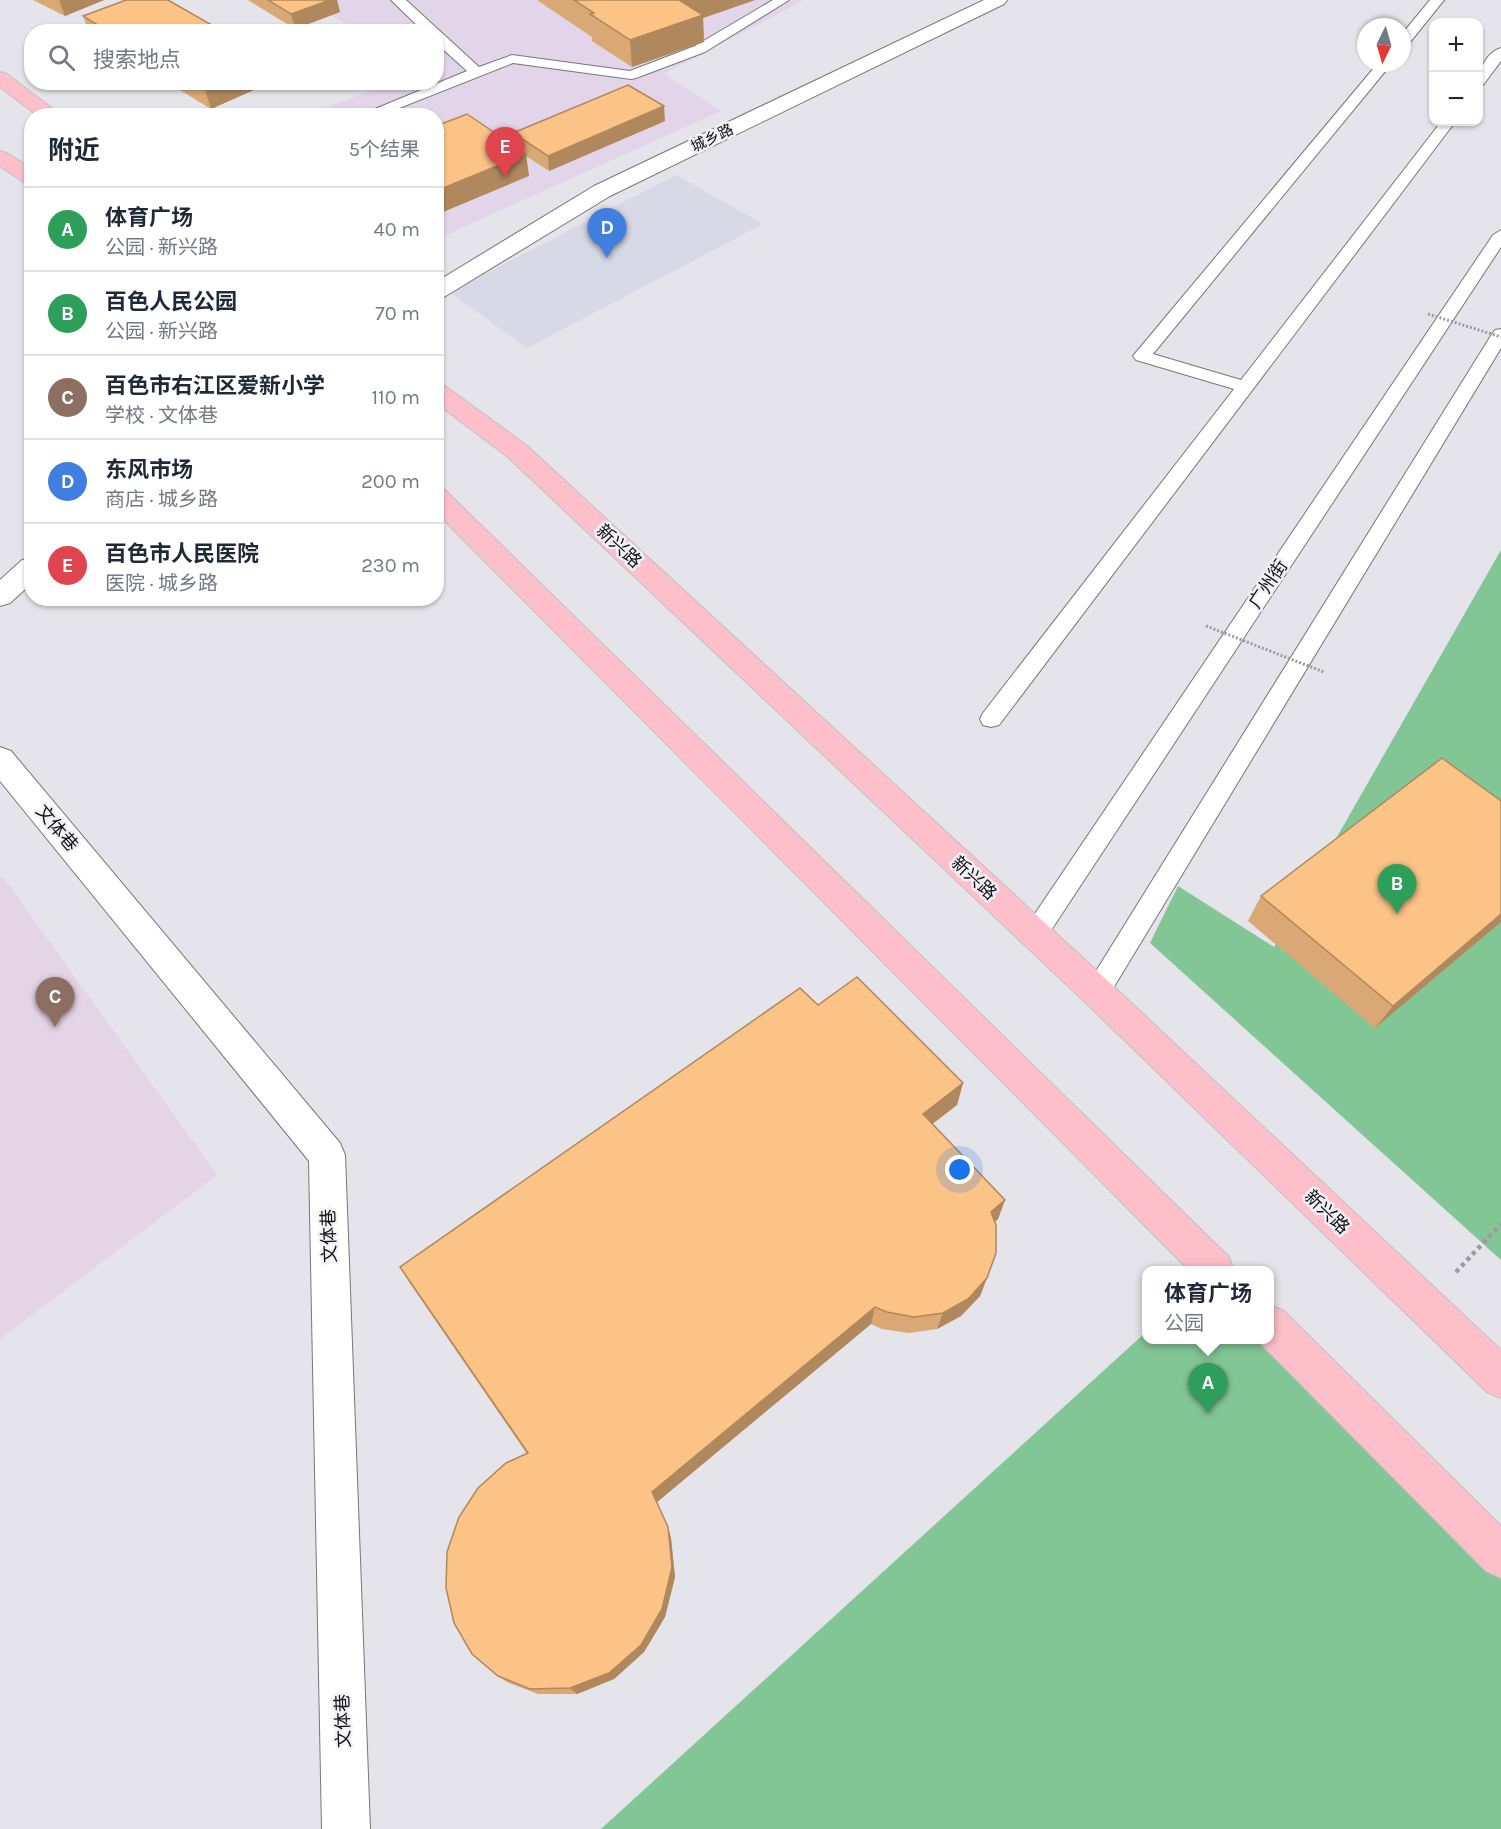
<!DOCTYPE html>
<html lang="zh">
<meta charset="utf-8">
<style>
body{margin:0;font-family:Karla,"Noto Sans SC",sans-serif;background:#f6f6f7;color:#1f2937}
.controls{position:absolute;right:18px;top:18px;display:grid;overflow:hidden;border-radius:12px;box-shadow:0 2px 4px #0004}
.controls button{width:54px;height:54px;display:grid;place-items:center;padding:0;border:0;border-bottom:2px solid #e0e1e3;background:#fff;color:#1f2937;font:30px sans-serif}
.compass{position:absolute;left:1357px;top:18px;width:54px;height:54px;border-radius:50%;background:#fff;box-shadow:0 2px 4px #0004;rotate:185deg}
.you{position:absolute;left:960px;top:1170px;width:21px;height:21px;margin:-15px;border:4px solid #fff;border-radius:50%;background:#1a73e8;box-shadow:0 0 0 9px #1a73e833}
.badge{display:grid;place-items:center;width:39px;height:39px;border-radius:50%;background:#7c3aed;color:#fff;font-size:20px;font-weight:700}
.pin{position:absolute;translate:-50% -50px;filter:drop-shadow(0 2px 3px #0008)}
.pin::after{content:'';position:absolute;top:32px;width:21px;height:18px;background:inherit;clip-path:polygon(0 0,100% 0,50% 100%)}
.popup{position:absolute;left:1142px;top:1266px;width:132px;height:78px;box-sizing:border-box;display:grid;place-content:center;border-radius:12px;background:#fff;filter:drop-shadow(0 2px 4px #0005);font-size:20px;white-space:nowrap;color:#747a83}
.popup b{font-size:22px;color:#1f2937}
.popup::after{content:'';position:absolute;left:50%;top:100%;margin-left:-12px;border:12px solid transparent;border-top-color:#fff}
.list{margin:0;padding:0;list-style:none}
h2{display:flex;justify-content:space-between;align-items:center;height:78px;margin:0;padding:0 24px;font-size:26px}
h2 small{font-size:20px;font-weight:400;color:#747a83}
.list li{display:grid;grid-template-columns:39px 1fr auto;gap:18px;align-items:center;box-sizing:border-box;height:84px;padding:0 24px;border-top:2px solid #e0e1e3}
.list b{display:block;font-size:22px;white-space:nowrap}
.list p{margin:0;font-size:20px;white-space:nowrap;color:#747a83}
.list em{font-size:20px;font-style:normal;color:#747a83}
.icon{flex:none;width:33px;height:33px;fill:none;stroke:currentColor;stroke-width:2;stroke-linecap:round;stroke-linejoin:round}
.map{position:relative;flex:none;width:1501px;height:1829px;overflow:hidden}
.search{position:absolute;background:#fff;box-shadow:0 2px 4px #0004;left:24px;top:24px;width:420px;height:66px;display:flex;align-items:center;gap:15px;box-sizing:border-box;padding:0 21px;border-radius:24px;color:#747a83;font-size:22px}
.panel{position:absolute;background:#fff;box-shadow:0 2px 4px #0004;left:24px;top:108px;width:420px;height:498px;border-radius:24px}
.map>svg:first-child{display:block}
.built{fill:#d8d9e6}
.education{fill:#e5d4e6}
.medical{fill:#e2d5e9}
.green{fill:#83c696}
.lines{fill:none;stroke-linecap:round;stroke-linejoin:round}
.lane-casing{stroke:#76777c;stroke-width:2}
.street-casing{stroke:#76777c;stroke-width:2}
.secondary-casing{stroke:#76777c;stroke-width:2}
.primary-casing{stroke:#c1c1c1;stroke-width:2}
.path{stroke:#9b9b9f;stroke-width:4.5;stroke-dasharray:4 4;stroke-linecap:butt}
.lane{fill:#fff;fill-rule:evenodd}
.street{fill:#fff;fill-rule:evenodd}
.secondary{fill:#fff;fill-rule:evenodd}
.primary{fill:#fdc0cb;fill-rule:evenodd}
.path-bridge{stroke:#9b9b9f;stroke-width:3;stroke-dasharray:2 2;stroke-linecap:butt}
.wall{fill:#d9a874}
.shaded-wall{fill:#b0885e}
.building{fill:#fcc387;stroke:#b0885e;stroke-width:1.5}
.labels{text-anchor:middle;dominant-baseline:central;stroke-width:5;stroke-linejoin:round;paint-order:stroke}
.far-street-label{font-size:15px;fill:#101012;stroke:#f1f1f7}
.street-label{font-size:18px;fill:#101012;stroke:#f1f1f7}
</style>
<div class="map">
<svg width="1501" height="1829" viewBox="0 0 1501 1829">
<rect width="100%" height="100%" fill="#e4e4ea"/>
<path class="built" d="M 676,175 L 763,224 L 527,348 L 450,292 Z"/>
<path class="education" d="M 3,877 L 217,1175 L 0,1339 L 0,879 Z"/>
<path class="medical" d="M 304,0 L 804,0 L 664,74 L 721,111 L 437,239 L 436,116 L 302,116 L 393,83 L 436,82 L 436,32 L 359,31 Z"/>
<path class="green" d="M 1501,550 L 1501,1260 L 1150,943 L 1178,886 L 1274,947 Z
M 1270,1325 L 1501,1556 L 1501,1829 L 601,1829 L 1146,1332 L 1146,1340 L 1270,1340 Z"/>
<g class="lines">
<g class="lane-casing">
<path id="lane" d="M 391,0 L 406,0 L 479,67 L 512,55 L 630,71 L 695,46 L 773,0 L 789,0 L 705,52 L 636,78 L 631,79 L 513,63 L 379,116 L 358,116 L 467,71 L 436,43 L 436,32 L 424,32 Z
M 1430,0 L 1444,0 L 1407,46 L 1402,47 L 1402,34 Z
M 1501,48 L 1501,61 L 1483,85 L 1478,86 C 1478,72 1486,52 1501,48 Z
M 1378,63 L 1392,63 L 1153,354 L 1241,380 L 1441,122 L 1455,122 L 999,725 L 991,727 L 983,725 L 980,719 L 983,713 L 1234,389 L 1136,360 L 1133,356 Z
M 1501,230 L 1501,247 L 1044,941 L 1035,944 L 1026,941 L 1023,934 L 1026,927 L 1493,235 Z
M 1501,329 L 1501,348 L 1106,1000 L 1097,1003 L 1088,1000 L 1085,992 L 1088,984 L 1492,334 L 1495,330 Z"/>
</g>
<g class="street-casing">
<path id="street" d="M 32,558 L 32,583 L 10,603 L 0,606 L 0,580 L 22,560 Z
M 0,747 L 11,751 L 340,1143 L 345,1155 L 370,1829 L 322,1829 L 309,1161 L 0,781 Z"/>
</g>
<g class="secondary-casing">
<path id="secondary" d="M 984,0 L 1007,0 L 1004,4 L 610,196 L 444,297 L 436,299 L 436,282 L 594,186 Z"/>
</g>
<g class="primary-casing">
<path id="primary" d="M 0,72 L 7,74 L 62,116 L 38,116 L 0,87 Z
M 0,151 L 7,153 L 32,169 L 32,185 L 25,183 L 0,166 Z
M 436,384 L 445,386 L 526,445 L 1109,982 L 1501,1350 L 1501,1398 L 1487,1392 L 1085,1002 L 508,457 L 436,403 Z
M 436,487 L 445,490 L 1229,1257 L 1234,1270 L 1189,1270 L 436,512 Z
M 1270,1305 L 1284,1311 L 1501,1526 L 1501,1578 L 1486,1571 L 1257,1340 L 1270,1340 Z"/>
</g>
<path class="path" d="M 1456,1272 L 1501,1224"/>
<use href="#lane" class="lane"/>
<use href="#street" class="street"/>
<use href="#secondary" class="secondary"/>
<use href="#primary" class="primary"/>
<path class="path-bridge" d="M 1428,314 L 1501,337
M 1206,626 L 1324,672"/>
</g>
<path class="wall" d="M 33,0 L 104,0 L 65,16 Z
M 248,0 L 337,0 L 340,12 L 295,29 Z
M 537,0 L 755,0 L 703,18 L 704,42 L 632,67 L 592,41 L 592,37 Z
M 83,16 L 224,32 L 89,32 Z
M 167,82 L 272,82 L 211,109 Z
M 665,121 L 549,171 L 526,156 L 529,176 L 515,147 L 513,133 Z
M 1501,801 L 1501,922 L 1375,1028 L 1248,921 L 1261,896 Z
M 818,1005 L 963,1083 L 957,1105 L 932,1124 L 1005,1200 L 998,1219 L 995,1222 L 987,1278 L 980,1296 L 961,1316 L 937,1329 L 909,1333 L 882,1329 L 871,1324 L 657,1502 L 671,1538 L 675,1577 L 665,1617 L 644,1652 L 614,1679 L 577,1694 L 538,1694 L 507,1682 L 498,1676 L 527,1454 L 411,1285 L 400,1267 Z"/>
<path class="shaded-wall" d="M 59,0 L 104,0 L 65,16 Z
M 330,0 L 337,0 L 340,12 L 295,29 L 291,14 Z
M 678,0 L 755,0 L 703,18 L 704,42 L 632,67 L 630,40 Z
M 215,82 L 272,82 L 211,109 L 204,87 Z
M 664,106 L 665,121 L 549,171 L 548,156 Z
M 526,154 L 529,176 L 436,215 L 436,191 Z
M 1501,914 L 1501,922 L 1375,1028 L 1393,1006 Z
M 963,1083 L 957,1105 L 918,1135 L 923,1114 Z
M 1005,1200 L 998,1219 L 984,1231 L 991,1212 Z
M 987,1278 L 980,1296 L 961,1316 L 937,1329 L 943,1313 Z
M 875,1307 L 871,1324 L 656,1503 L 652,1492 Z
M 668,1527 L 671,1538 L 675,1577 L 665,1617 L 644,1652 L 614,1679 L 577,1694 L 570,1688 Z"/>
<path class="building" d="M 126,0 L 168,0 L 224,32 L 109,32 L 83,16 Z
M 268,0 L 330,0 L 291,14 Z
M 574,0 L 679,0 L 703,15 L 630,40 L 590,14 L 594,13 Z
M 196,82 L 215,82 L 204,87 Z
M 628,85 L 664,106 L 548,156 L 513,133 Z
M 467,114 L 526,154 L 436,191 L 436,126 Z
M 1442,758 L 1501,801 L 1501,914 L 1393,1006 L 1261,896 Z
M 857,977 L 963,1083 L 923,1114 L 1005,1200 L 991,1212 L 996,1225 L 996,1253 L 987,1278 L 968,1299 L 943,1313 L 914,1317 L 887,1312 L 875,1307 L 652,1492 L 668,1527 L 672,1567 L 662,1609 L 641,1645 L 609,1673 L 570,1688 L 530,1689 L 498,1676 L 472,1654 L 454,1623 L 446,1588 L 447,1552 L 459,1517 L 478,1488 L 506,1463 L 528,1453 L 400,1267 L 800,988 L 818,1005 Z"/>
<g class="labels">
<g class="far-street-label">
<text transform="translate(712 138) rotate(-26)">城乡路</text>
</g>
<g class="street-label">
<text transform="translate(619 546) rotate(43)">新兴路</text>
<text transform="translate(1268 584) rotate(-56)">广州街</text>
<text transform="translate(57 828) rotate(50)">文体巷</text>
<text transform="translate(974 878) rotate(43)">新兴路</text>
<text transform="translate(1327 1212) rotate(44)">新兴路</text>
<text transform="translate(329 1236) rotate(-92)">文体巷</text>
<text transform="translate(343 1721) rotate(-92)">文体巷</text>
</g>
</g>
</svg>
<div class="controls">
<button>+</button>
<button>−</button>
</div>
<svg class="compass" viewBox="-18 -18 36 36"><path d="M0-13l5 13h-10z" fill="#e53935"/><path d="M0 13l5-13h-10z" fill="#747a83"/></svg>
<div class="you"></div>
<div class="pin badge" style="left:1208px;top:1413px;background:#2e9e5b">A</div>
<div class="popup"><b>体育广场</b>公园</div>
<div class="pin badge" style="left:1397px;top:914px;background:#2e9e5b">B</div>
<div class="pin badge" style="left:55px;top:1027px;background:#8d6e63">C</div>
<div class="pin badge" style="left:607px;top:258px;background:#3f7fe0">D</div>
<div class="pin badge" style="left:505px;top:177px;background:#e0444e">E</div>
<div class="search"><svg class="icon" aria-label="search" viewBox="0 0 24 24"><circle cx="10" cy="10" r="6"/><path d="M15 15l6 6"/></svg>搜索地点</div>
<section class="panel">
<h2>附近<small>5个结果</small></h2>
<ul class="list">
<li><span class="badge" style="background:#2e9e5b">A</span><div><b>体育广场</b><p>公园 · 新兴路</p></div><em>40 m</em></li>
<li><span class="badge" style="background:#2e9e5b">B</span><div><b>百色人民公园</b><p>公园 · 新兴路</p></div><em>70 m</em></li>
<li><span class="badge" style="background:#8d6e63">C</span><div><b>百色市右江区爱新小学</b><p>学校 · 文体巷</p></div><em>110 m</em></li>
<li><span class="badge" style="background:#3f7fe0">D</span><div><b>东风市场</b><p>商店 · 城乡路</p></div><em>200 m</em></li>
<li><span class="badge" style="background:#e0444e">E</span><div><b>百色市人民医院</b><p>医院 · 城乡路</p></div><em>230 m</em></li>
</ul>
</section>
</div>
